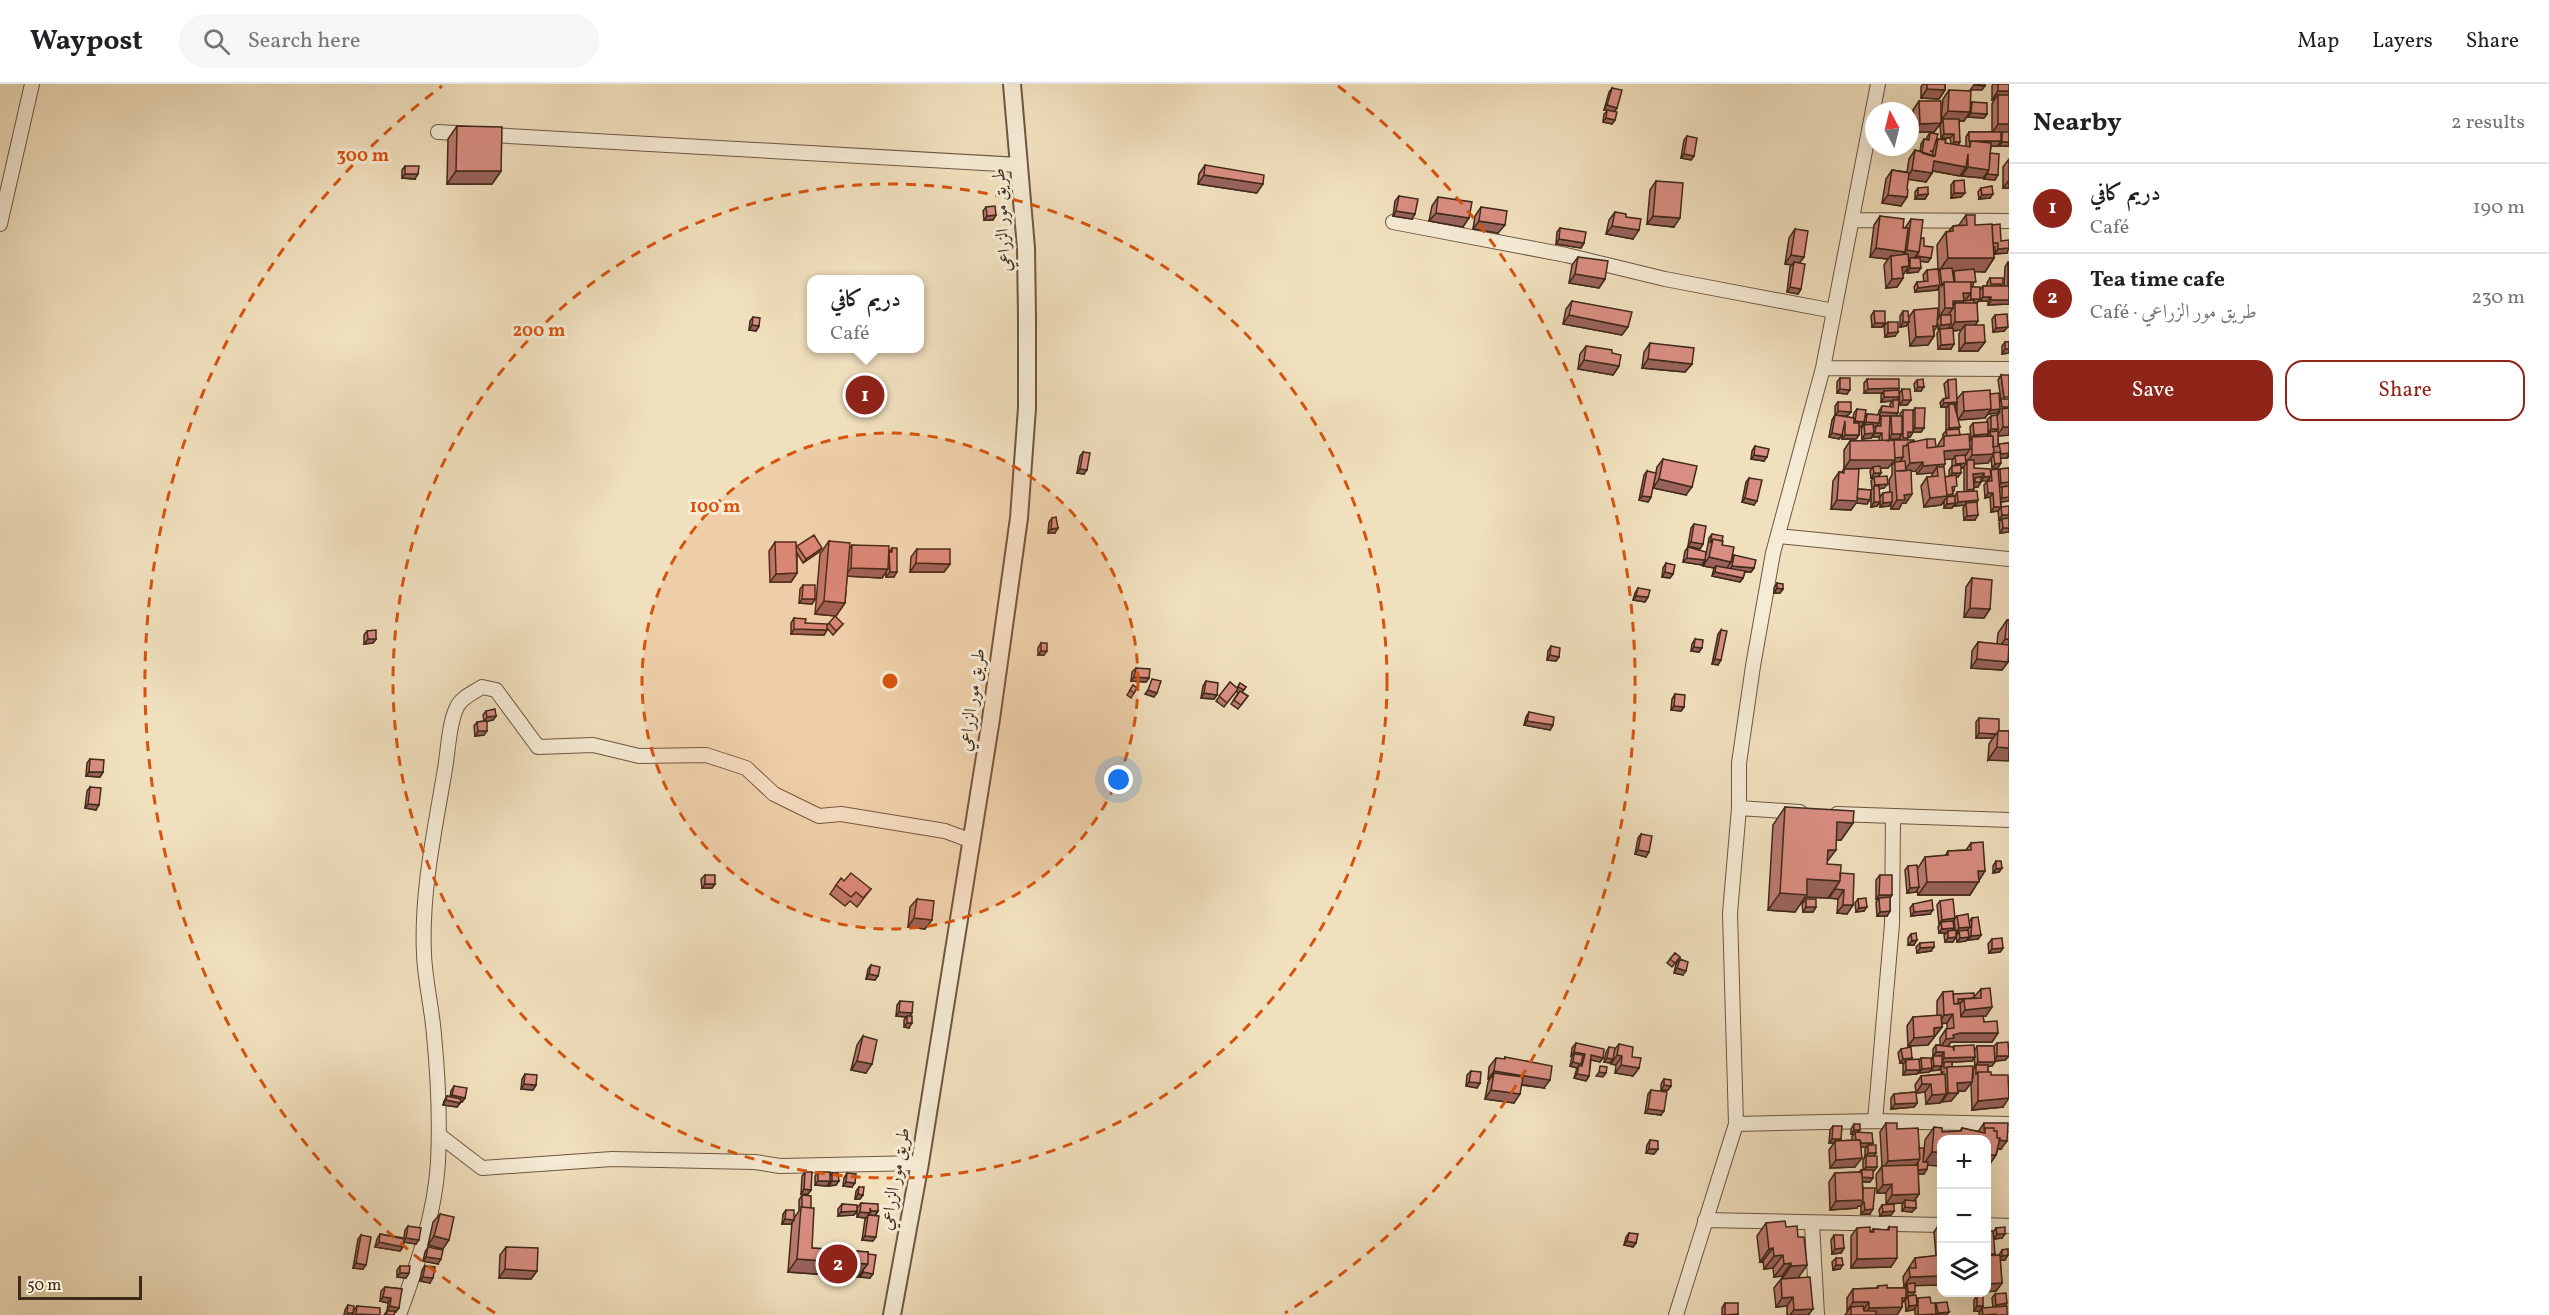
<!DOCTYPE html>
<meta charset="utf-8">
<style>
body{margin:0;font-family:Vollkorn,Amiri,serif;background:#f6f6f6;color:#202124}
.controls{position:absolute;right:18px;bottom:18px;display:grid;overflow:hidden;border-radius:12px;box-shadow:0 6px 24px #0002}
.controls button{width:54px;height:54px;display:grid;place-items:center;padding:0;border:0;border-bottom:2px solid #e0e0e0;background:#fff;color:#202124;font:30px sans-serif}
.compass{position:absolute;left:1865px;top:18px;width:54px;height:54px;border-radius:50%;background:#fff;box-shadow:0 6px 24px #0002;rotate:353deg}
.scale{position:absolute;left:18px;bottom:15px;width:124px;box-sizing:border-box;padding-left:6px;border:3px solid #3f2919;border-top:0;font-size:16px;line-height:21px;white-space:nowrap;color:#3f2919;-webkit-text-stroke:4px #f6ebd5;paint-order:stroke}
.you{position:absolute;left:1119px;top:696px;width:21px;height:21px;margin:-15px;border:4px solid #fff;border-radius:50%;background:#1a73e8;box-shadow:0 0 0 9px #1a73e833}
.badge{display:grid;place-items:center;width:39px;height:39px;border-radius:50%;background:#8f2418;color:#fff;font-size:20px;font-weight:700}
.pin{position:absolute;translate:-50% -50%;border:3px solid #fff;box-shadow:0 2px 6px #0006}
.popup{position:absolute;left:807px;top:191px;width:117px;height:78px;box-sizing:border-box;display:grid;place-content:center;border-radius:12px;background:#fff;filter:drop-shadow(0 2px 4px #0005);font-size:20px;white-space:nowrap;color:#757577}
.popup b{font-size:22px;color:#202124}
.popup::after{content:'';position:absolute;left:50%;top:100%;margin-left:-12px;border:12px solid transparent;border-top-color:#fff}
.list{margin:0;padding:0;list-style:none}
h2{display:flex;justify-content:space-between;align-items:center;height:78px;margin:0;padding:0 24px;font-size:26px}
h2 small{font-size:20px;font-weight:400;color:#757577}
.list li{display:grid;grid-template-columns:39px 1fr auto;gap:18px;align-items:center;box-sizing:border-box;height:90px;padding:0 24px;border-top:2px solid #e0e0e0}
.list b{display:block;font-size:22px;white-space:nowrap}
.list p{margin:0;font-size:20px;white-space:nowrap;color:#757577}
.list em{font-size:20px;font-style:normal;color:#757577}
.actions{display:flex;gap:12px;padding:18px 24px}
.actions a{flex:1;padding:14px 0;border:2px solid #8f2418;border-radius:18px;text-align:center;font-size:21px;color:#8f2418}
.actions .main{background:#8f2418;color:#fff}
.icon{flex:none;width:33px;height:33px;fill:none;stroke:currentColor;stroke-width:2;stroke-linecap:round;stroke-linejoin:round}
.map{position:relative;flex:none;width:2009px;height:1231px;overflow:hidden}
header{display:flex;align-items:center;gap:36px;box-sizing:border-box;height:84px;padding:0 30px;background:#fff;border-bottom:2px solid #e0e0e0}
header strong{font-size:28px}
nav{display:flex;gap:33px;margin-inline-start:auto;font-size:21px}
.search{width:420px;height:54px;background:#f6f6f6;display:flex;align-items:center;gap:15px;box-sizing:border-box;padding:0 21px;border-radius:33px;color:#757577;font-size:22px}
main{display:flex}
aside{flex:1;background:#fff}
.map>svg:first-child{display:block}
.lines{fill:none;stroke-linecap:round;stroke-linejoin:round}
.minor-casing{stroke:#6c5742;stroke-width:16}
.tertiary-casing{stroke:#6c5742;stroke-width:20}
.minor{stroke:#f6ebd5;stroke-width:14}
.tertiary{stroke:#f6ebd5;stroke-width:16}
.wall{fill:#bb7a71;stroke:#3f2919;stroke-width:1.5;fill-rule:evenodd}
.shaded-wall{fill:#99635c;stroke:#3f2919;stroke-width:1.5}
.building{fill:#da8e83;stroke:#3f2919;stroke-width:1.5}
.ring{fill:none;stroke:#d7540d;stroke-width:3;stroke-dasharray:10 8}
.labels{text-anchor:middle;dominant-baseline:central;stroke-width:6;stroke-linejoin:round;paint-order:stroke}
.street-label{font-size:18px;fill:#3f2919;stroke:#f6ebd5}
.centre{fill:#d7540d;stroke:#f6ebd5;stroke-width:3}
.ring-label{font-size:18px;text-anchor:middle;font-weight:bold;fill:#d7540d;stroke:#f6ebd5;stroke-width:6;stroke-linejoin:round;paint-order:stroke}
</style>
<header>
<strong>Waypost</strong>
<div class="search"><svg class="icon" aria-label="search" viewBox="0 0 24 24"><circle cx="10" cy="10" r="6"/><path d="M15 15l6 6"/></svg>Search here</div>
<nav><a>Map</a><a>Layers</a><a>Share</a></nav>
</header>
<main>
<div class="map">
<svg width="2009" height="1231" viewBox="0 0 2009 1231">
<rect width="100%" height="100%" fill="#f1e0be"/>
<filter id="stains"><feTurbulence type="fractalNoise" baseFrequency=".00333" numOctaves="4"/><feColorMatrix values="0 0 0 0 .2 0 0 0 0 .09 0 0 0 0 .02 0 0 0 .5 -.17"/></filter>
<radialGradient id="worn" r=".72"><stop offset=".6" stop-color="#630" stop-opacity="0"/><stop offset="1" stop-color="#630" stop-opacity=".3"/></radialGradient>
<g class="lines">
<g class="minor-casing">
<path id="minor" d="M 438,48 L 1020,81
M 1852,136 L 2009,137
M 1393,138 L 1566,171 L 1665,195 L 1834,227
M 0,140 L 32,0
M 1823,284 L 2009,285
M 1778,452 L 2009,475
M 1739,724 L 1800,728
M 1837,730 L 2009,736
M 1875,1037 L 1892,840 L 1893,734
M 1736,1040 L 1875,1037 L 2009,1040
M 439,1051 L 482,1084 L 612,1075 L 755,1078 L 780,1082 L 920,1079
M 1705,1136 L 1942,1141
M 1812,1140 L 1817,1231
M 1986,1141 L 2009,1142
M 399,1231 C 417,1182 435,1130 438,1078 C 440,1036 438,992 434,951 C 432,924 425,897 424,870 C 421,808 435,745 445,685 C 448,668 449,638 457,623 C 461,614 474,608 482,603 L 496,606 L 538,663 L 593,661 L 639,672 L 706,671 L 746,684 L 774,710 L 819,732 L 841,730 L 945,747 L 972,757
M 1676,1231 L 1736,1040 L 1730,829 L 1739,724 L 1739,679 L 1753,582 L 1773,469 L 1823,284 L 1878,0"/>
</g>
<g class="tertiary-casing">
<path id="tertiary" d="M 892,1231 L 920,1079 L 991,635 L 1019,434 L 1027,324 L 1027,233 L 1026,164 L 1012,0"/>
</g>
<use href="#minor" class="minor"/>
<use href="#tertiary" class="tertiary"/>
</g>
<path class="wall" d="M 1923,0 L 1945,0 L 1945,6 L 1939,15 L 1921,14 L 1921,3 Z
M 1993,0 L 2009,0 L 2009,62 L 1999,62 L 1999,60 L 1998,62 L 1991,62 L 1990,69 L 1995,96 L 1984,95 L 1984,93 L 1983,94 L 1962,92 L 1962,89 L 1960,92 L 1932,87 L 1932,89 L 1926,98 L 1908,95 L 1901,122 L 1882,119 L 1886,95 L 1892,86 L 1907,88 L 1909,75 L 1915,66 L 1920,68 L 1921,60 L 1924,55 L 1927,56 L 1927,53 L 1930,49 L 1935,59 L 1938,55 L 1945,59 L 1951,60 L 1950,54 L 1941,54 L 1940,40 L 1934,48 L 1914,48 L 1913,26 L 1919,17 L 1941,39 L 1943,36 L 1941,36 L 1943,15 L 1949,6 L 1970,20 L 1972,18 L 1987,30 L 1984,34 L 1968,33 L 1968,30 L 1964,37 L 1959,37 L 1957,61 L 1966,63 L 1966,53 L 1969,48 L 1992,48 L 1992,20 L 1994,16 L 1992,16 L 1992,2 Z
M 1612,4 L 1617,24 L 1614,28 L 1615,36 L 1612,40 L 1603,38 L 1604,30 L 1607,27 L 1604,26 L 1609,8 Z
M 457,42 L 501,87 L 492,100 L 447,100 L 448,55 Z
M 1687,52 L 1694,72 L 1691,76 L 1681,74 L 1684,56 Z
M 2009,75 L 2009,104 L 2003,104 L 2003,83 Z
M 1205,81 L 1257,109 L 1198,100 L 1199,90 Z
M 405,82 L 415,95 L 402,94 L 402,86 Z
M 1656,97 L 1674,143 L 1647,140 L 1650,106 Z
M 1954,97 L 1961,113 L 1951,114 L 1951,101 Z
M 1918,104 L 1928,110 L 1925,115 L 1915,115 L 1915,108 Z
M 1981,104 L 1990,114 L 1979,115 L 1978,108 Z
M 1399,112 L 1412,135 L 1393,132 L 1395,117 Z
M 1438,113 L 1463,143 L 1429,137 L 1432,122 Z
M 986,123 L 996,131 L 993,136 L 984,136 L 983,127 Z
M 1481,123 L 1498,149 L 1473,145 L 1475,132 Z
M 1615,128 L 1626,133 L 1633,155 L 1606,150 L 1609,136 Z
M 1966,131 L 1975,141 L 2001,157 L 2007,169 L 1995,170 L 1995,163 L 1993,163 L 1994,174 L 1985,188 L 1975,187 L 1973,203 L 1971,203 L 1980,206 L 1983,202 L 1987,202 L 1987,199 L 1990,194 L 2002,202 L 2004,202 L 2005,183 L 2008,178 L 2009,178 L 2009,220 L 1988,221 L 1988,217 L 1980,217 L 1980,215 L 1977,219 L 1975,241 L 1985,258 L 1978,267 L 1959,267 L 1959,250 L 1961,246 L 1953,247 L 1951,265 L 1938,265 L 1937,249 L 1940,245 L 1938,245 L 1938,239 L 1937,242 L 1934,247 L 1934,252 L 1928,261 L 1910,262 L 1908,239 L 1906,242 L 1900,243 L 1900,232 L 1903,227 L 1909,233 L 1914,226 L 1938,235 L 1939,233 L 1939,204 L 1937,206 L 1915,208 L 1914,203 L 1917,198 L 1924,198 L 1923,191 L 1927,186 L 1938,185 L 1937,161 L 1946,148 L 1948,148 L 1953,142 L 1959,141 Z
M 1880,132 L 1905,144 L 1911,135 L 1921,154 L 1928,178 L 1920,177 L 1918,188 L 1907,189 L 1907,185 L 1902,191 L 1903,194 L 1897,203 L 1886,204 L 1884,181 L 1888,175 L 1870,173 L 1874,141 Z
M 1560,144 L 1584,159 L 1581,164 L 1556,160 L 1557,148 Z
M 1795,145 L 1804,173 L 1799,179 L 1801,205 L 1798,210 L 1787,208 L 1790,183 L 1792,181 L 1785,180 L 1789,154 Z
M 1578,173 L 1605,195 L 1599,204 L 1569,199 L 1572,181 Z
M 1572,217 L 1622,251 L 1563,240 L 1566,225 Z
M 1874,227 L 1885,239 L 1882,243 L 1872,243 L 1871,232 Z
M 1995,231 L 2004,247 L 1993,248 L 1992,235 Z
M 753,233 L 759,242 L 756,247 L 749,246 L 750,237 Z
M 1888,238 L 1895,252 L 1885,253 L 1884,242 Z
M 2005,258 L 2009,258 L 2009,269 L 2002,270 L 2002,262 Z
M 1650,259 L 1692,280 L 1685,288 L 1642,284 L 1644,268 Z
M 1586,262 L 1612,269 L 1619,282 L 1613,291 L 1578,285 L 1580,270 Z
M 2001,291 L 2009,351 L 1998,352 L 1998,361 L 1999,360 L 2009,359 L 2009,374 L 2008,372 L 2007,374 L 2001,374 L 1998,384 L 1992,384 L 1991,374 L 1988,379 L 1974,380 L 1974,384 L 1990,387 L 1991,386 L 1998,387 L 2000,385 L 2009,384 L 2009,417 L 2001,418 L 2001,423 L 1998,427 L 1991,428 L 1990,413 L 1985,414 L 1984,401 L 1987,397 L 1989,397 L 1989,395 L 1981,397 L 1978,403 L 1974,403 L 1974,405 L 1973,407 L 1977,418 L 1975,436 L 1964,436 L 1963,424 L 1965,421 L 1955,422 L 1955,420 L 1952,424 L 1944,424 L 1944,418 L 1941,421 L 1924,423 L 1921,402 L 1927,393 L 1931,393 L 1933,389 L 1917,390 L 1916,387 L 1911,387 L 1906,419 L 1902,419 L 1899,425 L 1891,425 L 1891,420 L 1889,422 L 1880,423 L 1880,418 L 1877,422 L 1871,423 L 1871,408 L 1867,420 L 1856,419 L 1851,426 L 1831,425 L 1833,397 L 1839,388 L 1842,388 L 1844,385 L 1844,366 L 1850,357 L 1879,357 L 1879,353 L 1872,353 L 1872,351 L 1871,354 L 1862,355 L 1861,345 L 1863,342 L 1863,339 L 1861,343 L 1859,342 L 1859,351 L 1856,355 L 1842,355 L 1842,351 L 1839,355 L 1829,353 L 1832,336 L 1835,331 L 1835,322 L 1838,318 L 1851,328 L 1847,332 L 1839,332 L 1853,334 L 1854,329 L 1857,325 L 1865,333 L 1867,330 L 1878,331 L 1879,327 L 1882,322 L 1890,323 L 1890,320 L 1892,317 L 1881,318 L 1881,311 L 1883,309 L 1864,309 L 1864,299 L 1867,295 L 1899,304 L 1898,306 L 1899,313 L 1897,316 L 1896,332 L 1900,332 L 1900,330 L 1903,326 L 1913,327 L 1915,324 L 1924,344 L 1921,348 L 1913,348 L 1910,353 L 1908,353 L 1907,356 L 1938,363 L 1938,361 L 1943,353 L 1943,350 L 1946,347 L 1946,325 L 1947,323 L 1941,323 L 1940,319 L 1943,315 L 1946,314 L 1944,300 L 1948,296 L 1957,315 L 1963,308 L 1990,310 L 2000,317 L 2001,315 L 1998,296 ZM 1957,319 L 1957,333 L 1955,322 ZM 1999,327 L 2000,328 L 1997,332 L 1991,332 L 1987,336 L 1988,350 L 1989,350 L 1988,352 L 1988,350 L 1973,339 L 1970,343 L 1971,355 L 1969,358 L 1960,351 L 1958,345 L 1958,336 L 1985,334 L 1988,330 L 1997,329 ZM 1900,352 L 1900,356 L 1889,357 L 1889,355 L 1899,355 ZM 1945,375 L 1953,375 L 1952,376 L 1952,382 L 1949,386 L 1949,392 L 1945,393 L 1943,383 ZM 1893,378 L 1894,378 L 1892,382 L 1892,391 L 1889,396 L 1890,408 L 1883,409 L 1880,413 L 1879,405 L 1884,404 L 1878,393 L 1881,389 L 1880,384 L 1888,384 ZM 1964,382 L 1964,408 L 1957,408 L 1955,412 L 1951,412 L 1953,407 L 1954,407 L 1956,393 L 1958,393 L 1961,384 L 1963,384 ZM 1872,384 L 1870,387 L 1871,394 L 1874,393 L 1871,397 L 1872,405 L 1871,406 L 1858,405 L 1845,385 Z
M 1840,294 L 1847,310 L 1837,309 L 1837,298 Z
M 1917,296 L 1921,307 L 1915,307 L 1914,300 Z
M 1902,305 L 1911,316 L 1907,321 L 1900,321 L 1899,310 Z
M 1755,362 L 1764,377 L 1751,375 L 1752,367 Z
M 1083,368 L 1084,390 L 1077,389 L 1080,372 Z
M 1663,375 L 1686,411 L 1653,404 L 1657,383 Z
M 1647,387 L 1651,413 L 1648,418 L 1639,416 L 1644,391 Z
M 1749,394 L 1754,421 L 1742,418 L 1746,398 Z
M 2001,423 L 2009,448 L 2000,449 L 1999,439 L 2001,435 L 1999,436 L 1998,427 Z
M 1052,434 L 1055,449 L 1048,449 L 1049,438 Z
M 1694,440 L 1703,460 L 1700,465 L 1688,462 L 1691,444 Z
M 1712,450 L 1722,457 L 1722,461 L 1732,474 L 1734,471 L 1754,484 L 1751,488 L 1745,488 L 1743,494 L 1740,498 L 1712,492 L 1714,484 L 1703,482 L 1704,477 L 1702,481 L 1683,478 L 1685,467 L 1688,463 L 1706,470 L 1709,454 Z
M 829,457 L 849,465 L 852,461 L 889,468 L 892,464 L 894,493 L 886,493 L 886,488 L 882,494 L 847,492 L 845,519 L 836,532 L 815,530 L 820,470 Z
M 775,458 L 796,463 L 797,462 L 819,468 L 803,479 L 797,469 L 797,489 L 791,498 L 770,498 L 769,467 Z
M 917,465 L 950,480 L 944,488 L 910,488 L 911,473 Z
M 1666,479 L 1673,490 L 1670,494 L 1662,493 L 1663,484 Z
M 1972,494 L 1990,525 L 1984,534 L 1964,533 L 1966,503 Z
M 1777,499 L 1783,505 L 1780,509 L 1774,509 L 1774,504 Z
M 803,501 L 815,515 L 812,520 L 799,519 L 800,505 Z
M 1638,504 L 1648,513 L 1645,518 L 1633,516 L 1635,509 Z
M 794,534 L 805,539 L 827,542 L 829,539 L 843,540 L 833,551 L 827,544 L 827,546 L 824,551 L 791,550 L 791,539 Z
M 2007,536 L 2009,536 L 2009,574 L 2008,578 L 2002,586 L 1971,584 L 1972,567 L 1978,558 L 1997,560 L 1998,549 Z
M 1721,546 L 1718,581 L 1712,580 L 1718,550 Z
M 367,547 L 376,555 L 373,559 L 364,560 L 364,551 Z
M 1695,555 L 1699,568 L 1691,567 L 1692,560 Z
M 1041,559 L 1044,571 L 1038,571 L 1038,564 Z
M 1551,562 L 1559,573 L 1556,577 L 1547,576 L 1548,567 Z
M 1136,584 L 1149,594 L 1146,598 L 1131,597 L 1132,588 Z
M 1206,597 L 1217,611 L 1214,615 L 1201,614 L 1203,602 Z
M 1230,598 L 1237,604 L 1240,599 L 1246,603 L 1242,608 L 1248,612 L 1238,625 L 1231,620 L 1238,609 L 1236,607 L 1224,623 L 1216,617 Z
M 1133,601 L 1137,604 L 1131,614 L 1127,611 Z
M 1675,610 L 1684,623 L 1681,627 L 1671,626 L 1672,615 Z
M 486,627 L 496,632 L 493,636 L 487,637 L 484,651 L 475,652 L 474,642 L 477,638 L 484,637 L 483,631 Z
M 1529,628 L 1553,641 L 1550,646 L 1524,641 L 1526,633 Z
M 1979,634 L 1999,647 L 2009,647 L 1988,676 L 1989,660 L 1993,654 L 1976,654 L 1976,638 Z
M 90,675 L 103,688 L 100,693 L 86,692 L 87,679 Z
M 90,703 L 96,726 L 85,724 L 87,707 Z
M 1785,723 L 1853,739 L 1841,756 L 1836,756 L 1827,778 L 1827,780 L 1840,789 L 1853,821 L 1847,830 L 1837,829 L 1838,815 L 1829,814 L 1829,813 L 1828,814 L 1805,813 L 1795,828 L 1768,826 L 1773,741 Z
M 1641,750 L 1646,773 L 1635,770 L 1638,754 Z
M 1971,759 L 1979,796 L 1970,811 L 1918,811 L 1917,806 L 1916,808 L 1907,809 L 1905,786 L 1908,782 L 1918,784 L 1925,773 L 1945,772 L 1948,767 L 1966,766 Z
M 1996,777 L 2002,784 L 1999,788 L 1993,789 L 1993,782 Z
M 705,791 L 715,800 L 712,804 L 702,804 L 701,795 Z
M 1880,791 L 1890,814 L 1890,827 L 1887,832 L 1877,832 L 1876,818 L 1878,815 L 1876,815 L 1876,796 Z
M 844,797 L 871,805 L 857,823 L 850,817 L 845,822 L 830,810 L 836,801 Z
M 917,815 L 925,845 L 908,843 L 910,823 Z
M 1806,815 L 1816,823 L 1813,828 L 1803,828 L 1802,820 Z
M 1858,815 L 1864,827 L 1856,828 L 1855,819 Z
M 1940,817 L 1955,834 L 1957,832 L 1969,838 L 1972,834 L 1981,851 L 1978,855 L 1968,856 L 1968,854 L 1966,857 L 1957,858 L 1956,852 L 1959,848 L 1956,849 L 1953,858 L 1945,858 L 1944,851 L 1946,849 L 1939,849 L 1938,843 L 1940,840 L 1939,840 L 1937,821 ZM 1954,836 L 1955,846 L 1952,847 L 1954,844 L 1953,837 Z
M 1913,820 L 1930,830 L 1911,832 L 1910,824 Z
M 1911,850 L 1914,861 L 1908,861 L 1908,854 Z
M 1992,855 L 2003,864 L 2000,868 L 1989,869 L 1988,860 Z
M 1920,859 L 1931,867 L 1917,869 L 1916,863 Z
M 1675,869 L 1680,873 L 1672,883 L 1667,879 Z
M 1680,875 L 1683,891 L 1674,889 L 1676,880 Z
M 871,881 L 875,896 L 866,895 L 868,885 Z
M 1981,905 L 1986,932 L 1983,932 L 1984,938 L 1998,949 L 1992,958 L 1951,958 L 1948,962 L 1953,963 L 1954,962 L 1975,966 L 1977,962 L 1994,962 L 1997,959 L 2009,972 L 2005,976 L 1995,977 L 1992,982 L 1988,982 L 1988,988 L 1991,991 L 2003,1023 L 1972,1026 L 1971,998 L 1965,1007 L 1958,1007 L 1951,1017 L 1942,1017 L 1940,1019 L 1926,1020 L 1925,1008 L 1916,1009 L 1917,1019 L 1914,1023 L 1891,1025 L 1891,1014 L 1894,1010 L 1916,1008 L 1915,1001 L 1921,992 L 1941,990 L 1943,988 L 1941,988 L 1941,984 L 1939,986 L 1931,986 L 1929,988 L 1919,989 L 1919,987 L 1917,990 L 1903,991 L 1903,981 L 1904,979 L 1900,979 L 1898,969 L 1901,965 L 1911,976 L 1919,977 L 1921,974 L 1932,975 L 1933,972 L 1933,965 L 1936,961 L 1940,961 L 1940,954 L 1946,945 L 1947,945 L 1947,939 L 1941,940 L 1942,943 L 1928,961 L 1908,962 L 1907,942 L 1913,933 L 1937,932 L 1937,917 L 1943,908 L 1974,913 ZM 1974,973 L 1975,983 L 1973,986 L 1973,994 L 1972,996 L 1952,982 L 1952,978 L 1972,977 Z
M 900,917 L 910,932 L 909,944 L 904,943 L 904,936 L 906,933 L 896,932 L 897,921 Z
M 863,952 L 866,989 L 851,986 L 857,961 Z
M 1576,959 L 1603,974 L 1600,978 L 1591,976 L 1589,992 L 1586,997 L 1574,994 L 1577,984 L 1570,982 L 1572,972 L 1571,972 L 1572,964 Z
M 1619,960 L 1632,973 L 1639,984 L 1633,992 L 1615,989 L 1616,981 L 1611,980 L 1611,977 L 1610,979 L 1604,978 L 1606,968 L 1609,963 L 1614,966 Z
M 1505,973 L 1544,1004 L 1521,1001 L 1514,1019 L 1485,1015 L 1488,998 L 1489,996 L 1488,995 L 1489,983 L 1496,974 L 1504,975 Z
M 1471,987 L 1480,999 L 1477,1004 L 1466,1002 L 1467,991 Z
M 525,990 L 536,1001 L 533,1006 L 521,1005 L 522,995 Z
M 1664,995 L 1671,1002 L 1668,1006 L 1661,1006 L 1661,1000 Z
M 454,1002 L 465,1014 L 462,1018 L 461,1018 L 457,1023 L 443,1021 L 444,1017 L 447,1012 L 450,1013 L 451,1007 Z
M 1651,1006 L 1661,1031 L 1645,1029 L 1648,1010 Z
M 1886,1039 L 1897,1045 L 1919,1064 L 1923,1078 L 1925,1056 L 1934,1043 L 1942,1048 L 1960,1047 L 1962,1044 L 1978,1048 L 1984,1039 L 2001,1065 L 1998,1065 L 1996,1071 L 1987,1084 L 1928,1081 L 1924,1090 L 1918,1090 L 1919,1110 L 1914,1117 L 1912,1128 L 1902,1127 L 1902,1121 L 1903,1119 L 1886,1120 L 1886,1109 L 1877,1109 L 1876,1091 L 1882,1082 L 1880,1048 Z
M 1854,1040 L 1858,1048 L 1873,1059 L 1871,1061 L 1876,1069 L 1874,1072 L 1873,1087 L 1870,1098 L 1862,1098 L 1863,1104 L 1870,1130 L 1861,1130 L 1861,1122 L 1858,1122 L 1857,1124 L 1830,1126 L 1829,1098 L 1835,1089 L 1859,1088 L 1861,1086 L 1863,1086 L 1863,1076 L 1865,1073 L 1865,1065 L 1866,1063 L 1861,1063 L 1855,1083 L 1830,1084 L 1829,1066 L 1834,1059 L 1829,1059 L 1830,1046 L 1833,1042 L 1840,1057 L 1852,1056 L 1852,1052 L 1854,1050 L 1851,1050 L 1851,1045 Z
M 1650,1056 L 1658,1065 L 1654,1070 L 1646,1069 L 1647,1061 Z
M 805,1088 L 811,1106 L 808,1110 L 801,1110 L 802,1092 Z
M 818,1088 L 830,1091 L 832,1089 L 836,1101 L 829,1102 L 829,1099 L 827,1102 L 815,1101 L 815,1092 Z
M 847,1089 L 852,1103 L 843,1102 L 844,1094 Z
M 859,1103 L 863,1111 L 860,1115 L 855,1115 L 856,1107 Z
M 802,1111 L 811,1124 L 812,1164 L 868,1168 L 870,1194 L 860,1193 L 860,1191 L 858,1193 L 788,1188 L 792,1138 L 791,1140 L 782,1140 L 783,1130 L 786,1126 L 794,1134 L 799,1127 L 799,1116 Z
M 861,1119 L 878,1127 L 875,1132 L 873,1157 L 862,1156 L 865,1135 L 866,1134 L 857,1133 L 857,1127 L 854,1131 L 838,1132 L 838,1125 L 842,1120 L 858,1123 Z
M 1882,1121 L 1894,1127 L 1891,1131 L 1880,1132 L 1879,1126 Z
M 440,1130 L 443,1165 L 428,1161 L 433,1138 Z
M 1766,1139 L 1786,1143 L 1798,1153 L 1807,1181 L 1798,1193 L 1813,1225 L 1808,1231 L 1787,1231 L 1787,1222 L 1776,1223 L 1774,1204 L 1781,1195 L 1782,1195 L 1782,1192 L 1774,1193 L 1773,1184 L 1764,1185 L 1763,1177 L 1760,1178 L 1757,1152 Z
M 1940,1139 L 1941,1139 L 1941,1192 L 1937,1201 L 1915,1201 L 1913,1211 L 1916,1217 L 1918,1214 L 1935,1221 L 1936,1219 L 1949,1228 L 1946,1231 L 1915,1231 L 1915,1224 L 1913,1226 L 1906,1227 L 1905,1216 L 1908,1213 L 1906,1213 L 1902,1220 L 1902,1223 L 1897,1231 L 1845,1231 L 1848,1227 L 1847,1227 L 1847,1214 L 1853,1205 L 1876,1204 L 1878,1202 L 1887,1204 L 1905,1204 L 1906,1202 L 1904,1202 L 1903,1193 L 1915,1174 L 1936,1172 L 1934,1148 Z
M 408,1142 L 416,1160 L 404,1158 L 403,1163 L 400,1167 L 375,1163 L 377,1155 L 380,1150 L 404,1154 L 405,1146 Z
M 1889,1143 L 1891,1183 L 1851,1184 L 1851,1152 L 1857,1144 L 1871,1148 L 1873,1145 L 1887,1146 Z
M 1996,1144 L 2002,1154 L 1994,1155 L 1993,1148 Z
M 1988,1147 L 1995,1170 L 1993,1172 L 1999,1171 L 2002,1166 L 2005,1176 L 2000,1176 L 2002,1199 L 1996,1207 Z
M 1629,1149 L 1636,1159 L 1633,1163 L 1624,1161 L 1626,1153 Z
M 361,1151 L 363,1185 L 353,1184 L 358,1155 Z
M 1834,1151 L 1844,1164 L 1841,1169 L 1832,1170 L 1831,1156 Z
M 428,1163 L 438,1180 L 423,1177 L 425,1168 Z
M 506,1163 L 537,1187 L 531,1195 L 499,1194 L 500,1171 Z
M 1836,1174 L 1840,1185 L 1833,1186 L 1832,1178 Z
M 400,1182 L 409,1189 L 406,1194 L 397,1193 L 397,1186 Z
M 425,1182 L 430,1199 L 420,1197 L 422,1186 Z
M 385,1203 L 402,1205 L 396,1228 L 394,1228 L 394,1231 L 384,1231 L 387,1227 L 388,1219 L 380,1217 L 381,1207 Z
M 1995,1210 L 2005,1222 L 2007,1231 L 1979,1231 L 1979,1229 L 1982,1224 L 1993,1224 L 1992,1214 Z
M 1977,1211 L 1983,1222 L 1980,1227 L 1974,1227 L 1974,1216 Z
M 1725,1219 L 1738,1230 L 1737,1231 L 1722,1231 L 1722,1224 Z
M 348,1221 L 353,1229 L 352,1231 L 344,1231 L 345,1226 Z
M 357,1222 L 380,1231 L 353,1231 L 354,1226 Z"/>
<path class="shaded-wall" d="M 1974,1 L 1985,2 L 1982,6 L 1970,6 Z
M 1927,5 L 1945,6 L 1939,15 L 1921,14 Z
M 1998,7 L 2009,7 L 2009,16 L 1998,11 L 1994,16 L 1992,16 Z
M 1607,21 L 1617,24 L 1614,28 L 1604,26 Z
M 1948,27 L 1970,28 L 1964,37 L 1941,36 Z
M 1971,29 L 1987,30 L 1984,34 L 1968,33 Z
M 1606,34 L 1615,36 L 1612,40 L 1603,38 Z
M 1941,39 L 1934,48 L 1914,48 L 1920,40 Z
M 1998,40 L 2009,40 L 2009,49 L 1992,49 Z
M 1944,50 L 1954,50 L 1950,54 L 1941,54 Z
M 1970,57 L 2001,57 L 1998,62 L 1970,62 Z
M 1954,58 L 1960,58 L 1957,62 L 1951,62 Z
M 2002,58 L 2009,58 L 2009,62 L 1999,62 Z
M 1684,70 L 1694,72 L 1691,76 L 1681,74 Z
M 1934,77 L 1966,83 L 1960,92 L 1928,86 Z
M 1968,83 L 1989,86 L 1983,94 L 1962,92 Z
M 1912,86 L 1932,89 L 1926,98 L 1906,95 Z
M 456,87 L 501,87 L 492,100 L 447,100 Z
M 405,90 L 418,90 L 415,95 L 402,94 Z
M 1987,90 L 1998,91 L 1995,96 L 1984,95 Z
M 1204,91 L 1263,100 L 1257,109 L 1198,100 Z
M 2009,96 L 2009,104 L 2003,104 Z
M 1954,109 L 1965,109 L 1961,113 L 1951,114 Z
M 1928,110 L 1925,115 L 1915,115 L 1918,111 Z
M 1993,110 L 1990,114 L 1979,115 L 1982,111 Z
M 1888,111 L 1907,113 L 1901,122 L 1882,119 Z
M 1396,127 L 1415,130 L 1412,135 L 1393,132 Z
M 1436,129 L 1469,134 L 1463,143 L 1429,137 Z
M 996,131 L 993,136 L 984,136 L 987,132 Z
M 1653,132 L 1680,134 L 1674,143 L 1647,140 Z
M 1479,137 L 1505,141 L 1498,149 L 1473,145 Z
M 1612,142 L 1639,146 L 1633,155 L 1606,150 Z
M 1559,155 L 1584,159 L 1581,164 L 1556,160 Z
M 1876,164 L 1905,168 L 1899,176 L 1891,172 L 1888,175 L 1870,173 Z
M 2009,164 L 2007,169 L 1995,170 L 1998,165 Z
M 1907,166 L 1919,168 L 1913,176 L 1910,174 L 1909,176 L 1901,175 Z
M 1791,171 L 1804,173 L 1798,181 L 1794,178 L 1792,181 L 1785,180 Z
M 1917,172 L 1931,174 L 1928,178 L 1914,177 Z
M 1948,174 L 1994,174 L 1985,188 L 1940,187 L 1940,185 L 1939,187 Z
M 1909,182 L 1903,191 L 1896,192 L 1902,183 Z
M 1910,184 L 1921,184 L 1918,188 L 1907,189 Z
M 1575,190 L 1605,195 L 1599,204 L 1569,199 Z
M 1903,194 L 1897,203 L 1886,204 L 1892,195 Z
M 1940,201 L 1937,206 L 1915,208 L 1918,204 Z
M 1790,203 L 1801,205 L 1798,210 L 1787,208 Z
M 1963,209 L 1971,209 L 1958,226 L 1955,219 L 1951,224 L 1953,224 L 1947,233 L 1941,231 L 1939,233 L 1945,224 Z
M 1983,213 L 1991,213 L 1988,217 L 1980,217 Z
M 1971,215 L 1980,215 L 1977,219 L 1968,219 Z
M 1991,216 L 2009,216 L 2009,220 L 1988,221 Z
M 1569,231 L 1628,243 L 1622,251 L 1563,240 Z
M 1978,237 L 1972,246 L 1965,241 L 1961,246 L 1949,247 L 1955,238 Z
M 1903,238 L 1909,238 L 1906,242 L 1900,243 Z
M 1875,239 L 1885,239 L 1882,243 L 1872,243 Z
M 1951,240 L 1948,245 L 1938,245 L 1941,241 Z
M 752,241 L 759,242 L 756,247 L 749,246 Z
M 2008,243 L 2004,247 L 1993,248 L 1996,244 Z
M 1898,248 L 1895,252 L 1885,253 L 1888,249 Z
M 1934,252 L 1928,261 L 1910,262 L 1916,253 Z
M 1985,258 L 1978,267 L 1959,267 L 1965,259 Z
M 1954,260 L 1951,265 L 1938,265 L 1941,261 Z
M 2005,265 L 2009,265 L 2009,269 L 2002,270 Z
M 1648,275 L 1692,280 L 1685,288 L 1642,284 Z
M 1584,276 L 1619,282 L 1613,291 L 1578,285 Z
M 1918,303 L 1924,303 L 1921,307 L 1915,307 Z
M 1899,304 L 1896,309 L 1884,307 L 1883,309 L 1864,309 L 1868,305 Z
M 1840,305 L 1850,306 L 1847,310 L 1837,309 Z
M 1884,313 L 1899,313 L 1896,317 L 1893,316 L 1892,317 L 1881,318 Z
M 1903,316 L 1911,316 L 1907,321 L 1900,321 Z
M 1957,318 L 1954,322 L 1949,320 L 1947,323 L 1941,323 L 1944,319 Z
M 1991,325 L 1985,334 L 1958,336 L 1964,327 Z
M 2000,325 L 1997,329 L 1988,330 L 1991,326 Z
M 1838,327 L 1851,328 L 1847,332 L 1835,332 Z
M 1881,328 L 1898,329 L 1895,333 L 1878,332 Z
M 1855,337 L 1864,338 L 1861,343 L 1852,341 Z
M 1866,338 L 1879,339 L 1876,343 L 1863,342 Z
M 1960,343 L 1957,347 L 1946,348 L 1949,344 Z
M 2003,343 L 2009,343 L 2009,351 L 1997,352 Z
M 1915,344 L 1924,344 L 1921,348 L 1913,348 L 1910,353 L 1905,353 L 1908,348 L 1912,348 Z
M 1991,345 L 1998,345 L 1994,349 L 1990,348 L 1988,350 Z
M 1832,349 L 1842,351 L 1839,355 L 1829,353 Z
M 1874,349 L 1871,354 L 1862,355 L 1865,350 Z
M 1875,349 L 1882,349 L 1879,353 L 1872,353 Z
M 1892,350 L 1902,350 L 1899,355 L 1889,355 Z
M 1988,350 L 1985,355 L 1971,356 L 1974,351 Z
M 1845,351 L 1859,351 L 1856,355 L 1842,355 Z
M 1970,365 L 1964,374 L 1955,372 L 1953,375 L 1938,376 L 1944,367 Z
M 2009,369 L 2007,374 L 1998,374 L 2001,370 Z
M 1994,370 L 1988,379 L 1967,380 L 1967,378 L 1972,371 Z
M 1754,371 L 1767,373 L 1764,377 L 1751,375 Z
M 1903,373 L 1900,378 L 1893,378 L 1888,384 L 1874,384 L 1873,383 L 1872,384 L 1844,385 L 1850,376 Z
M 1923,378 L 1916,387 L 1905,388 L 1904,387 L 1910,379 Z
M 1966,379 L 1963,384 L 1953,384 L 1956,380 Z
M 2001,379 L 1998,384 L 1992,384 L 1995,380 Z
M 1945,380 L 1939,389 L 1937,383 L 1933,389 L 1917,390 L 1923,382 Z
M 1080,385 L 1087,386 L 1084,390 L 1077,389 Z
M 1874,389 L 1881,389 L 1877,393 L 1871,394 Z
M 1952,389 L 1961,389 L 1958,393 L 1949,394 Z
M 1984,389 L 1981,394 L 1970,395 L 1973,390 Z
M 1991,392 L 1987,397 L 1981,397 L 1984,393 Z
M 1659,395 L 1692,403 L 1686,411 L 1653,404 Z
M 1975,398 L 1981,398 L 1978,403 L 1972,403 Z
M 2009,398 L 2009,403 L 1998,403 L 2001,399 Z
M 1888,400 L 1884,404 L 1874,405 L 1875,401 Z
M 1988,409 L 1993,409 L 1990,413 L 1985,414 Z
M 1912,410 L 1906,419 L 1902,419 L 1899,425 L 1891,425 L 1897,416 L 1904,411 Z
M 1953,410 L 1950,414 L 1947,413 L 1941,421 L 1924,423 L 1930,414 Z
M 1642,412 L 1651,413 L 1648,418 L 1639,416 Z
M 2009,413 L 2009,417 L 1999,418 L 2002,414 Z
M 1745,414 L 1757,417 L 1754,421 L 1742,418 Z
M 1857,414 L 1870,416 L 1867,420 L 1856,419 L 1851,426 L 1831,425 L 1837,416 Z
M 1978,416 L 1975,421 L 1966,419 L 1965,421 L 1955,422 L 1958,418 Z
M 1874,418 L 1880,418 L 1877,422 L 1871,423 Z
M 1892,418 L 1889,422 L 1880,423 L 1883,419 Z
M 1955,419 L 1952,424 L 1944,424 L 1947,420 Z
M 1994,423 L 2001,423 L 1998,427 L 1991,428 Z
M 1978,431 L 1975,436 L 1964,436 L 1967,432 Z
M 2002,431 L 2009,431 L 2009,435 L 1999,436 Z
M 1058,444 L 1055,449 L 1048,449 L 1051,445 Z
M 2003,444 L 2009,444 L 2009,448 L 2000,449 Z
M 1691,458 L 1703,460 L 1700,465 L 1688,462 Z
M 822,464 L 819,468 L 803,479 L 806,475 Z
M 1709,473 L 1731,478 L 1725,487 L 1716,482 L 1714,484 L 1703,482 Z
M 1687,474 L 1705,476 L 1702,481 L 1683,478 Z
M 916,479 L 950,480 L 944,488 L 910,488 Z
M 1732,482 L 1754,484 L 1751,488 L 1729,486 Z
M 851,484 L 888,485 L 882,494 L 845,492 Z
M 890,488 L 897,488 L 894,493 L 886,493 Z
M 1665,488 L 1673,490 L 1670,494 L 1662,493 Z
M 1715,488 L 1743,494 L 1740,498 L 1712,492 Z
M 797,489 L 791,498 L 770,498 L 776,490 Z
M 1777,504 L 1783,505 L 1780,509 L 1774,509 Z
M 1636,512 L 1648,513 L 1645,518 L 1633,516 Z
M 802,515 L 815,515 L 812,520 L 799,519 Z
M 824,517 L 845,519 L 836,532 L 815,530 Z
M 1970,524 L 1990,525 L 1984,534 L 1964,533 Z
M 794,545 L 827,546 L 824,551 L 791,550 Z
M 368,555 L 376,555 L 373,559 L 364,560 Z
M 2005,555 L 2009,555 L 2009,562 L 1996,568 Z
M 1694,563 L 1702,564 L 1699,568 L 1691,567 Z
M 1041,567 L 1047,567 L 1044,571 L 1038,571 Z
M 1550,571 L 1559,573 L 1556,577 L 1547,576 Z
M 1715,575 L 1721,576 L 1718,581 L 1712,580 Z
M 1977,575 L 2008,578 L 2002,586 L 1971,584 Z
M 1134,593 L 1149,594 L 1146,598 L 1131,597 Z
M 1148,606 L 1157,609 L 1154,613 L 1145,610 Z
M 1204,609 L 1217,611 L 1214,615 L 1201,614 Z
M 1674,622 L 1684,623 L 1681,627 L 1671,626 Z
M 496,632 L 493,636 L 484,638 L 487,633 Z
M 1527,637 L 1553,641 L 1550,646 L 1524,641 Z
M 478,647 L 487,647 L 484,651 L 475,652 Z
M 1979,649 L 1996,650 L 1993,654 L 1976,654 Z
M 1997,663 L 2009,664 L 2009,677 L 1988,676 Z
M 89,688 L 103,688 L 100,693 L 86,692 Z
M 88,720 L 99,721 L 96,726 L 85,724 Z
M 1837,738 L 1853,739 L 1841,756 L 1825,756 Z
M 1638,766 L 1649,768 L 1646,773 L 1635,770 Z
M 1828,766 L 1836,766 L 1823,783 Z
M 2002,784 L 1999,788 L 1993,789 L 1996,785 Z
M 1978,787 L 1985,787 L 1970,811 L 1918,811 L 1927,798 Z
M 1807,795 L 1840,797 L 1828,814 L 1805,813 L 1795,828 L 1768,826 L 1780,809 Z
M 705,800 L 715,800 L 712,804 L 702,804 Z
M 1919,803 L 1916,808 L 1907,809 L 1910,804 Z
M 1835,805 L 1844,806 L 1838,815 L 1829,814 Z
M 1879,811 L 1892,811 L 1889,816 L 1879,814 L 1878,815 L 1876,815 Z
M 1843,821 L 1853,821 L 1847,830 L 1837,829 Z
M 1806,823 L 1816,823 L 1813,828 L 1803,828 Z
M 1867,823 L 1864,827 L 1856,828 L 1859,824 Z
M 1933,826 L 1930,830 L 1911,832 L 1914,828 Z
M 1890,827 L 1887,832 L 1877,832 L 1880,828 Z
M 914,834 L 932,836 L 925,845 L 908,843 Z
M 1955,834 L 1952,839 L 1941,838 L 1939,840 L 1942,836 Z
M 1970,843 L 1966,847 L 1956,849 L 1959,844 Z
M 1954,844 L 1951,848 L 1948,847 L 1946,849 L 1939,849 L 1942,845 Z
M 1981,851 L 1978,855 L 1968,856 L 1971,852 Z
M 1956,853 L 1953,858 L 1945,858 L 1948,854 Z
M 1969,853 L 1966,857 L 1957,858 L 1960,854 Z
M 1917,856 L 1914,861 L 1908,861 L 1912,857 Z
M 1934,863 L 1931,867 L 1917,869 L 1920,864 Z
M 2003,864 L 2000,868 L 1989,869 L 1992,865 Z
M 1677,884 L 1686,887 L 1683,891 L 1674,889 Z
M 869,890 L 878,892 L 875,896 L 866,895 Z
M 1958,915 L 1964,915 L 1961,919 L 1955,920 Z
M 1992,923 L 1986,932 L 1959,935 L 1965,926 Z
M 899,928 L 912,929 L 909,934 L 907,932 L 906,933 L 896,932 Z
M 1953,930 L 1947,939 L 1938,940 L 1944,931 Z
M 907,939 L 912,939 L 909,944 L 904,943 Z
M 1942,943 L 1928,961 L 1908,962 L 1914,954 L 1934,944 Z
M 1960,949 L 1998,949 L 1992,958 L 1951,958 L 1947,963 L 1940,964 L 1946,955 L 1953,951 Z
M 1574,968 L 1585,970 L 1581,974 L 1574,970 L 1572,972 L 1571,972 Z
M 1936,968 L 1944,968 L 1941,972 L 1933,973 Z
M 1591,971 L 1603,974 L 1600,978 L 1588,975 Z
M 1617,971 L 1622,972 L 1616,981 L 1611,980 Z
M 1997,972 L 2009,972 L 2005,976 L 1994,977 Z
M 1975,973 L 1972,977 L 1941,979 L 1944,974 Z
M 1607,974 L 1613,975 L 1610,979 L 1604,978 Z
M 1912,974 L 1909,978 L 1906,976 L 1904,979 L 1900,979 L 1903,975 Z
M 857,977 L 872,980 L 866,989 L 851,986 Z
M 1573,978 L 1581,980 L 1578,984 L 1579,981 L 1577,984 L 1570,982 Z
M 1978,978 L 1995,978 L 1992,982 L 1975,983 Z
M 1621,981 L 1639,984 L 1633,992 L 1615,989 Z
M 1934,982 L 1942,982 L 1939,986 L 1931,987 Z
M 1932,984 L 1929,988 L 1919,989 L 1922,985 Z
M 1906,986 L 1920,986 L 1917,990 L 1903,991 Z
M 1494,987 L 1550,996 L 1544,1004 L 1493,996 L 1494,989 L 1489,996 L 1488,995 Z
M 1599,988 L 1606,989 L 1603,993 L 1596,992 Z
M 1577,990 L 1589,992 L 1586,997 L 1574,994 Z
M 1469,998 L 1480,999 L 1477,1004 L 1466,1002 Z
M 1972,998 L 1965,1007 L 1951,1007 L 1957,999 Z
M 524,1000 L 536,1001 L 533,1006 L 521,1005 Z
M 1922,1000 L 1931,1000 L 1925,1008 L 1916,1009 Z
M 1664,1001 L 1671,1002 L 1668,1006 L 1661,1006 Z
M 1491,1006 L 1520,1010 L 1514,1019 L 1485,1015 Z
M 1948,1009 L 1958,1009 L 1951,1017 L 1942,1018 Z
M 1946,1010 L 1940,1019 L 1926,1020 L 1932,1011 Z
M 452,1011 L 465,1014 L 462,1018 L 449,1016 Z
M 2009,1014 L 2003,1023 L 1972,1026 L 1978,1017 Z
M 446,1016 L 460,1019 L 457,1023 L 443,1021 Z
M 1917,1019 L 1914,1023 L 1891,1025 L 1895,1020 Z
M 1648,1025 L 1664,1027 L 1661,1031 L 1645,1029 Z
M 1854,1046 L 1860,1046 L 1857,1050 L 1855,1048 L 1854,1050 L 1851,1050 Z
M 1832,1055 L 1841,1055 L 1838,1060 L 1835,1057 L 1834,1059 L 1829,1059 Z
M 1995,1056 L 2007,1057 L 2001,1065 L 1989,1065 Z
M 1856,1059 L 1873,1059 L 1870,1063 L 1868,1061 L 1866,1063 L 1853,1064 Z
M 1649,1065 L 1658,1065 L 1654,1070 L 1646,1069 Z
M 1932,1068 L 1941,1068 L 1941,1082 L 1923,1081 Z
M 1868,1069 L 1876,1069 L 1873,1073 L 1866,1072 L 1864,1073 Z
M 1986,1071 L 1996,1071 L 1987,1084 L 1986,1084 Z
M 1862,1074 L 1855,1083 L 1830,1084 L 1836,1076 Z
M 1920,1075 L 1914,1084 L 1882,1086 L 1888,1077 Z
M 1866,1083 L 1877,1083 L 1874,1087 L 1863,1087 Z
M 1927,1085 L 1924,1090 L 1914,1090 L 1918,1086 Z
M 1861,1093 L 1873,1094 L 1870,1098 L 1858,1097 Z
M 818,1097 L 830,1097 L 827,1102 L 815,1101 Z
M 832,1097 L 839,1097 L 836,1101 L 829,1102 Z
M 846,1098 L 855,1099 L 852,1103 L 843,1102 Z
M 1892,1100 L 1886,1109 L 1877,1109 L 1883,1101 Z
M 804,1105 L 811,1106 L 808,1110 L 801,1110 Z
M 858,1110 L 863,1111 L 860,1115 L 855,1115 Z
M 1919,1110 L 1913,1119 L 1905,1116 L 1903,1119 L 1886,1120 L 1892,1111 Z
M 1863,1116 L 1864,1118 L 1861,1122 L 1858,1122 L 1857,1124 L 1830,1126 L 1836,1117 Z
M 1905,1123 L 1916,1124 L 1912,1128 L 1902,1127 Z
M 1873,1125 L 1870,1130 L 1861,1130 L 1865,1126 Z
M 857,1127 L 854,1131 L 838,1132 L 841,1128 Z
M 871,1127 L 878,1127 L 875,1132 L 868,1132 Z
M 1894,1127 L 1891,1131 L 1880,1132 L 1883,1128 Z
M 860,1128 L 870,1129 L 866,1134 L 857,1133 Z
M 785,1135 L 794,1136 L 791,1140 L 782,1140 Z
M 1997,1150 L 2005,1150 L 2002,1154 L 1994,1155 Z
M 434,1152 L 449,1156 L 443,1165 L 428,1161 Z
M 865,1152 L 876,1153 L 873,1157 L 862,1156 Z
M 406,1154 L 419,1156 L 416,1160 L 403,1158 Z
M 1627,1157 L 1636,1159 L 1633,1163 L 1624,1161 Z
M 379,1158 L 403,1163 L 400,1167 L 375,1163 Z
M 1773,1164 L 1763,1177 L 1760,1178 L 1769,1165 Z
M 1844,1164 L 1841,1169 L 1832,1170 L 1835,1165 Z
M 1783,1171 L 1773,1184 L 1764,1185 L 1774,1172 Z
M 2008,1171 L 2005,1176 L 1999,1176 L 2002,1172 Z
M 426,1173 L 441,1175 L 438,1180 L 423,1177 Z
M 1897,1174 L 1891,1183 L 1851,1184 L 1857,1175 Z
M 797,1175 L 868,1180 L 858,1193 L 788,1188 Z
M 356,1179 L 366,1181 L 363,1185 L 353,1184 Z
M 1791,1179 L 1782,1192 L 1774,1193 L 1784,1180 Z
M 1807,1181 L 1798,1194 L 1782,1195 L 1791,1182 Z
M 1836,1181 L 1843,1181 L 1840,1185 L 1833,1186 Z
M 505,1185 L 537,1187 L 531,1195 L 499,1194 Z
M 863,1188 L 873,1190 L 870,1194 L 860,1193 Z
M 400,1189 L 409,1189 L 406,1194 L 397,1193 Z
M 1941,1192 L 1941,1195 L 1937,1201 L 1907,1202 L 1907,1200 L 1906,1202 L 1904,1202 L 1910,1193 Z
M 423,1193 L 433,1194 L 430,1199 L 420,1197 Z
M 2002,1199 L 1996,1207 L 1986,1208 L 1986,1200 Z
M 1908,1208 L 1915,1208 L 1912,1212 L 1905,1213 Z
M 383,1213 L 391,1214 L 388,1219 L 380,1217 Z
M 1793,1213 L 1787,1222 L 1776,1223 L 1782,1214 Z
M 1853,1218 L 1869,1218 L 1863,1227 L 1851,1223 L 1847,1227 Z
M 2007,1219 L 2004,1224 L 1993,1225 L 1996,1221 Z
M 1917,1221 L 1913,1226 L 1906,1227 L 1909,1222 Z
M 390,1222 L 399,1224 L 396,1228 L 387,1227 Z
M 1977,1222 L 1983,1222 L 1980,1227 L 1974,1227 Z
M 1902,1223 L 1897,1231 L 1864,1231 L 1869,1224 Z
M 1813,1225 L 1808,1231 L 1790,1231 L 1794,1226 Z
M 1949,1228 L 1946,1231 L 1937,1231 L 1938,1229 Z"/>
<path class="building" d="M 1927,0 L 1945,0 L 1945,6 L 1927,5 Z
M 1974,0 L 1985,0 L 1985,2 L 1974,1 Z
M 1998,0 L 2009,0 L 2009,7 L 1998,7 Z
M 1612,4 L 1622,6 L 1617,24 L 1607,21 Z
M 1949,6 L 1971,7 L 1970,28 L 1948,27 Z
M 1998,11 L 2009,11 L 2009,40 L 1998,40 Z
M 1919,17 L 1941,17 L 1941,39 L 1920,40 Z
M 1972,18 L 1987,19 L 1987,30 L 1971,29 Z
M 1607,26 L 1617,28 L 1615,36 L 1606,34 Z
M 1943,35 L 1959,35 L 1960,58 L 1954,58 L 1954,50 L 1944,50 Z
M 1910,37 L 1913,37 L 1911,48 L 1910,48 Z
M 457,42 L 502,43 L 501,87 L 456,87 Z
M 1969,48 L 2001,48 L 2001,57 L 1969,57 Z
M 2002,48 L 2009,48 L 2009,58 L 2002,58 Z
M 1930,49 L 1938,50 L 1933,67 L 1930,67 L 1933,68 L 1932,72 L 1922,69 L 1924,55 L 1929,56 Z
M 1687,52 L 1697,54 L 1694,72 L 1684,70 Z
M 1938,55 L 1946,56 L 1945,59 L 1970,63 L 1971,57 L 1991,59 L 1989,86 L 1968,83 L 1968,70 L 1966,83 L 1934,77 L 1932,89 L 1912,86 L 1915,66 L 1935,72 Z
M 1990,69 L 1999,70 L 1998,91 L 1987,90 L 1989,86 Z
M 1205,81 L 1264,91 L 1263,100 L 1204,91 Z
M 405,82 L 419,82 L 418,90 L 405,90 Z
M 1892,86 L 1909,89 L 1907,105 L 1908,106 L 1907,113 L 1888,111 Z
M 1964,96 L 1965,109 L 1954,109 L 1954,97 Z
M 1656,97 L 1683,99 L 1680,134 L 1653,132 Z
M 1992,102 L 1993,110 L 1982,111 L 1981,104 Z
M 1928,103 L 1928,110 L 1918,111 L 1918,104 Z
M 1399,112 L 1418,115 L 1415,130 L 1396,127 Z
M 1438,113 L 1472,118 L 1469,134 L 1436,129 Z
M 995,122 L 996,131 L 987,132 L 986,123 Z
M 1481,123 L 1507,127 L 1505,141 L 1479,137 Z
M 1615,128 L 1626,130 L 1626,133 L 1641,135 L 1639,146 L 1612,142 Z
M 1966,131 L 1975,131 L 1975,141 L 1992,140 L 1994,174 L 1948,174 L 1946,148 L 1953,147 L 1953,142 L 1967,141 Z
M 1880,132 L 1904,135 L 1903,144 L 1908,144 L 1905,168 L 1876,164 Z
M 1911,135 L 1923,136 L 1919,168 L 1907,166 Z
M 2000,140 L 2001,157 L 2009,156 L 2009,164 L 1998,165 L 1998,159 L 1993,159 L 1992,141 Z
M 1560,144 L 1586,148 L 1584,159 L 1559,155 Z
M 1795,145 L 1808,147 L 1804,173 L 1791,171 Z
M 1921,154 L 1924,154 L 1924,162 L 1933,163 L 1931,174 L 1917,172 L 1919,168 Z
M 1908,170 L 1909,182 L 1902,183 L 1903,194 L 1892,195 L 1891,172 Z
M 1578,173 L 1608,177 L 1605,195 L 1575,190 Z
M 1910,174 L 1920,174 L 1921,184 L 1910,184 Z
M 1794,178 L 1805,180 L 1801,205 L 1790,203 Z
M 2008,178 L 2009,178 L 2009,216 L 1991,216 L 1991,213 L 1983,213 L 1983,202 L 2008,202 Z
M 1952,184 L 1954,198 L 1944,198 L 1942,202 L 1940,185 Z
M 1938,185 L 1940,201 L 1918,204 L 1917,198 L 1928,197 L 1927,186 Z
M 1974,185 L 1976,198 L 1955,198 L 1954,187 Z
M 1990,194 L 2003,194 L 2003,200 L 1991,200 Z
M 1944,198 L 1971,198 L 1971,209 L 1963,209 L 1964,217 L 1953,217 L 1953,224 L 1945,224 Z
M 1971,203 L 1980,203 L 1980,215 L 1971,215 Z
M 1974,216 L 1974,219 L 1963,219 L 1963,217 Z
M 1572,217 L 1632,228 L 1628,243 L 1569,231 Z
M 1955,219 L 1977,219 L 1978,237 L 1955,238 Z
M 1938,224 L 1937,242 L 1933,242 L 1934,252 L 1916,253 L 1914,226 Z
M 1874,227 L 1885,227 L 1885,239 L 1875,239 Z
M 1903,227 L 1908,227 L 1909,238 L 1903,238 Z
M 2007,230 L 2008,243 L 1996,244 L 1995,231 Z
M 1941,231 L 1951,231 L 1951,240 L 1941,241 Z
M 753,233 L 760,234 L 759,242 L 752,241 Z
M 1888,238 L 1898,238 L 1898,248 L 1888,249 Z
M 1965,241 L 1984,241 L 1985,258 L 1965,259 Z
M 1953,244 L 1954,260 L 1941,261 L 1940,245 Z
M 2005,258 L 2009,258 L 2009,265 L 2005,265 Z
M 1650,259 L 1694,264 L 1692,280 L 1648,275 Z
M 1586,262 L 1612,266 L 1612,269 L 1621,271 L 1619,282 L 1584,276 Z
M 2001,291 L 2009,291 L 2009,313 L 2004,313 Z
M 1840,294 L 1850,294 L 1850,306 L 1840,305 Z
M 1867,295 L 1899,295 L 1899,304 L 1868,305 Z
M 1923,295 L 1924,303 L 1918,303 L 1917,296 Z
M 1956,295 L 1957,318 L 1944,319 L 1943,315 L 1949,314 L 1948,296 Z
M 1902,305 L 1910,305 L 1911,316 L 1903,316 Z
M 1899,306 L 1899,313 L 1884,313 L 1884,307 Z
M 1990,306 L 1991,325 L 1964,327 L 1963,308 Z
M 1999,309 L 2000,325 L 1991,326 L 1990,310 Z
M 2001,315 L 2009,315 L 2009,323 L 2002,323 Z
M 1893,316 L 1899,316 L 1898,329 L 1881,328 L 1882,322 L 1893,323 Z
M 1838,318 L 1851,318 L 1851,328 L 1838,327 Z
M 1949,320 L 1954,320 L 1960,343 L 1949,344 Z
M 1915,324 L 1925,324 L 1924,344 L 1915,344 Z
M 2009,324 L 2009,343 L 2003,343 L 2002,325 Z
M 1857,325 L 1866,326 L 1864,338 L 1855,337 Z
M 1903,326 L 1913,326 L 1913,348 L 1908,348 L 1908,354 L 1903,354 Z
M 1867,330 L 1880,331 L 1879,339 L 1866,338 Z
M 1835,331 L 1854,334 L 1854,339 L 1859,339 L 1859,351 L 1845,351 L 1845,337 L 1842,351 L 1832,349 Z
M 1997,331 L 1998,345 L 1991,345 L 1991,332 Z
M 1881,332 L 1890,332 L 1889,357 L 1882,356 L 1882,349 L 1875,349 L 1876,342 L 1881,342 Z
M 1891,332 L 1902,332 L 1902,350 L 1892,350 Z
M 1988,338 L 1988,350 L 1974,351 L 1973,339 Z
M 1873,340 L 1874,349 L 1865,350 L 1864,341 Z
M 1959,345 L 1960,351 L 1947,352 L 1946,346 Z
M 1998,347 L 1998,362 L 1993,363 L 1993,352 L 1991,352 L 1990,348 Z
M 1969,350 L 1970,365 L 1944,367 L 1945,380 L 1923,382 L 1923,378 L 1910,379 L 1908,359 L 1927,355 L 1927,364 L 1944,362 L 1944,352 Z
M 1993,352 L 1994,370 L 1972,371 L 1972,353 Z
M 1927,355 L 1935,355 L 1936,363 L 1927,364 Z
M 1893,356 L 1914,356 L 1914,357 L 1908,359 L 1906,362 L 1903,362 L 1903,373 L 1895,374 L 1894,356 Z
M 1894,356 L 1895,376 L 1850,376 L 1850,357 Z
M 2009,359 L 2009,369 L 2001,370 L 1999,360 Z
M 1755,362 L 1769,365 L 1767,373 L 1754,371 Z
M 1083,368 L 1090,369 L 1087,386 L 1080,385 Z
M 2000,368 L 2001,379 L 1995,380 L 1993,369 Z
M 1965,371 L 1966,379 L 1956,380 L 1955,372 Z
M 1663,375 L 1697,382 L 1692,403 L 1659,395 Z
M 1967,376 L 1974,376 L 1974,384 L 1990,385 L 1991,392 L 1984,393 L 1984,389 L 1973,390 L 1974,405 L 1967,406 Z
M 1905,377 L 1906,387 L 1895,387 L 1895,378 Z
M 1961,381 L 1961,389 L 1952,389 L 1952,382 Z
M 1880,382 L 1881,389 L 1874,389 L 1873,383 Z
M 1937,383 L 1944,383 L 1947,412 L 1930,414 L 1927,393 L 1938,392 Z
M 2009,384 L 2009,398 L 2001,399 L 2000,385 Z
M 1844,385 L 1859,385 L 1857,417 L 1837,416 L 1839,388 L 1844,389 Z
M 1998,385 L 2001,423 L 1994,423 L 1993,409 L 1988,409 L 1987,397 L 1992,397 L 1991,386 Z
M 1911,386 L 1912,410 L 1904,411 L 1905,416 L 1897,416 L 1895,387 Z
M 1647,387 L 1656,389 L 1651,413 L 1642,412 Z
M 1956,391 L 1957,402 L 1952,403 L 1953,410 L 1947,411 L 1945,393 Z
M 1887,392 L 1888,400 L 1875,401 L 1874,393 Z
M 1981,393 L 1981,398 L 1975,398 L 1975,394 Z
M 1749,394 L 1762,396 L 1757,417 L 1745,414 Z
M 1874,402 L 1879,402 L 1880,418 L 1874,418 Z
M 2009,402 L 2009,413 L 2002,414 L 2002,403 Z
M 1858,405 L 1871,406 L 1870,416 L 1857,414 Z
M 1977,407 L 1978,416 L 1958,418 L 1957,408 Z
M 1892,408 L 1892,418 L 1883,419 L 1883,409 Z
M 1955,412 L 1955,419 L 1947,420 L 1947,413 Z
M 1977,418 L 1978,431 L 1967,432 L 1966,419 Z
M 2009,422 L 2009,431 L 2002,431 L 2001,423 Z
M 1056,433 L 1058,444 L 1051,445 L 1052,434 Z
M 2009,434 L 2009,444 L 2003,444 L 2002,435 Z
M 1694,440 L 1706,442 L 1703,460 L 1691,458 Z
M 1712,450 L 1723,452 L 1722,457 L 1713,455 L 1710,459 Z
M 814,451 L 822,464 L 806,475 L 797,462 Z
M 1713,455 L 1723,457 L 1722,461 L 1734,463 L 1731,478 L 1709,473 Z
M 829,457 L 850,459 L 845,519 L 824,517 Z
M 775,458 L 796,458 L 797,489 L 776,490 Z
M 852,461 L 889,462 L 888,485 L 851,484 Z
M 1688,463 L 1706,468 L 1705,476 L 1687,474 Z
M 892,464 L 897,464 L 897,488 L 890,488 L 889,468 L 892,468 Z
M 917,465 L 950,465 L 950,480 L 916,479 Z
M 1734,471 L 1756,476 L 1754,484 L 1732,482 Z
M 1666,479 L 1675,481 L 1673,490 L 1665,488 Z
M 1716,482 L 1745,487 L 1743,494 L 1715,488 Z
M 1972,494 L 1992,496 L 1990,525 L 1970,524 Z
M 1777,499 L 1783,500 L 1783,505 L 1777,504 Z
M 803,501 L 815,501 L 815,515 L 802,515 Z
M 1638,504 L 1650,506 L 1648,513 L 1636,512 Z
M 835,532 L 843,540 L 836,547 L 829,539 Z
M 794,534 L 806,535 L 805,539 L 827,540 L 827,546 L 794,545 Z
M 2007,536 L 2009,536 L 2009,555 L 2005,555 Z
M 376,546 L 376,555 L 368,555 L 367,547 Z
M 1721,546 L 1727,547 L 1721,576 L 1715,575 Z
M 1695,555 L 1703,556 L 1702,564 L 1694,563 Z
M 1978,558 L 2009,561 L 2008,578 L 1977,575 Z
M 1041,559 L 1047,559 L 1047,567 L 1041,567 Z
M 1551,562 L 1560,564 L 1559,573 L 1550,571 Z
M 1136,584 L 1150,585 L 1149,594 L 1134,593 Z
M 1152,595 L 1161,597 L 1157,609 L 1148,606 Z
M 1206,597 L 1218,599 L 1217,611 L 1204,609 Z
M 1230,598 L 1238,605 L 1227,619 L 1219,612 Z
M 1240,599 L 1246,603 L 1244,606 L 1238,603 Z
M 1133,601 L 1137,604 L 1134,609 L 1130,606 Z
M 1240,607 L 1248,612 L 1241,621 L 1234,616 Z
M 1675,610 L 1685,611 L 1684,623 L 1674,622 Z
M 495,625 L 496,632 L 487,633 L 486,627 Z
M 1529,628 L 1554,633 L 1553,641 L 1527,637 Z
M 1979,634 L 1999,635 L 1999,647 L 1996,650 L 1979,649 Z
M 487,637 L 487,647 L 478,647 L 477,638 Z
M 1998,647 L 2009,647 L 2009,664 L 1997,663 Z
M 90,675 L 104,676 L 103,688 L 89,688 Z
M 90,703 L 101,704 L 99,721 L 88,720 Z
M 1785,723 L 1854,727 L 1853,739 L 1837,738 L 1836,766 L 1828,766 L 1827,780 L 1841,781 L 1840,797 L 1807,795 L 1807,811 L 1780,809 Z
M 1641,750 L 1652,752 L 1649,768 L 1638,766 Z
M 1983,758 L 1985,787 L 1978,787 L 1979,798 L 1927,798 L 1925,773 L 1948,771 L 1948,767 L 1971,766 L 1971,759 Z
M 1996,777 L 2001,777 L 2002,784 L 1996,785 Z
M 1917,781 L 1919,803 L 1910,804 L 1908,782 Z
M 851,789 L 871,805 L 863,814 L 856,808 L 851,813 L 836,801 L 841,794 L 844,797 Z
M 1840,789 L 1854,790 L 1853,821 L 1843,821 L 1844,806 L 1835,805 L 1840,797 Z
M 705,791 L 715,791 L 715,800 L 705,800 Z
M 1880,791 L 1892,791 L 1892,811 L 1879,811 Z
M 1890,813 L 1890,827 L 1880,828 L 1879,814 Z
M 1866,814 L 1867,823 L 1859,824 L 1858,815 Z
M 917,815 L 934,817 L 932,836 L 914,834 Z
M 1806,815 L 1816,815 L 1816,823 L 1806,823 Z
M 1953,815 L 1955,834 L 1942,836 L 1940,817 Z
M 1932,816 L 1933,826 L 1914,828 L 1913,820 Z
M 1968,830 L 1970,843 L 1959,844 L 1957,832 Z
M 1978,833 L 1981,851 L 1971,852 L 1972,834 Z
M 1953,837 L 1954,844 L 1942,845 L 1941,838 Z
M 1956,846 L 1956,853 L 1948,854 L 1948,847 Z
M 1968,846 L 1969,853 L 1960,854 L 1959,847 Z
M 1916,849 L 1917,856 L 1912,857 L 1911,850 Z
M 2002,854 L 2003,864 L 1992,865 L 1992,855 Z
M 1934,858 L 1934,863 L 1920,864 L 1920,859 Z
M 1675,869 L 1680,873 L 1675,879 L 1670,875 Z
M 1680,875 L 1688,878 L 1686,887 L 1677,884 Z
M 871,881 L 880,883 L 878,892 L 869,890 Z
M 1990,904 L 1992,923 L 1965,926 L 1964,915 L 1981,914 L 1981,905 Z
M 1953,907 L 1954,920 L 1960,919 L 1961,933 L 1983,932 L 1984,938 L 1997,937 L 1998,949 L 1960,949 L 1953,951 L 1954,954 L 1946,955 L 1946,945 L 1954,944 L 1953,930 L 1944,931 L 1943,908 Z
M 1974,909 L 1974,914 L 1958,915 L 1958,920 L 1954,920 L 1953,910 Z
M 900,917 L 913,918 L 912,929 L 899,928 Z
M 1941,931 L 1942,943 L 1934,944 L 1934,952 L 1914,954 L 1913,933 Z
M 907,932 L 912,932 L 912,939 L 907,939 Z
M 863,952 L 877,956 L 872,980 L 857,977 Z
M 2008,958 L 2009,972 L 1997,972 L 1997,959 Z
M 1576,959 L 1604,965 L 1603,974 L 1591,971 L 1589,992 L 1577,990 L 1579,981 L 1582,982 L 1585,970 L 1574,968 Z
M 1619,960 L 1633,963 L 1632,973 L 1641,974 L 1639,984 L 1621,981 L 1622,972 L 1617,971 Z
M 1936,961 L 1953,963 L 1954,967 L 1954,962 L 1974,961 L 1975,973 L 1944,974 L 1944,968 L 1936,968 Z
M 1977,962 L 1994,962 L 1995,978 L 1978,978 Z
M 1609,963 L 1615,964 L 1613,975 L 1607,974 Z
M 1911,963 L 1912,974 L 1903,975 L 1901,965 Z
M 1574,970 L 1583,971 L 1581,980 L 1573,978 Z
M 1933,972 L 1942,972 L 1942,982 L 1934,982 Z
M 1505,973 L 1552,982 L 1550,996 L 1494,987 L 1496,974 L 1505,975 Z
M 1921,974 L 1931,974 L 1932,984 L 1922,985 Z
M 1919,975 L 1920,986 L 1906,986 L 1906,976 Z
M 1944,978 L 1952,978 L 1952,983 L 1947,983 L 1947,984 L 1944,984 Z
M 1976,981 L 1988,981 L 1988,988 L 1978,988 L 1976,990 Z
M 1600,982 L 1607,983 L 1606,989 L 1599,988 Z
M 1973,982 L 1972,998 L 1957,999 L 1958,1009 L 1948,1009 L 1947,983 Z
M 1471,987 L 1481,988 L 1480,999 L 1469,998 Z
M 1978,988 L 1991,988 L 1991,991 L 2008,991 L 2009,1014 L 1978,1017 Z
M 1494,989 L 1523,993 L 1520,1010 L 1491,1006 Z
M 525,990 L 537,991 L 536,1001 L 524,1000 Z
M 1945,990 L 1946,1010 L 1932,1011 L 1931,1000 L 1922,1000 L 1921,992 Z
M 1664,995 L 1671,996 L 1671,1002 L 1664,1001 Z
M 454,1002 L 467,1004 L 465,1014 L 452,1011 Z
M 1651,1006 L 1667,1008 L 1664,1027 L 1648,1025 Z
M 1916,1008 L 1917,1019 L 1895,1020 L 1894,1010 Z
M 447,1012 L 461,1015 L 460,1019 L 446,1016 Z
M 1886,1039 L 1897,1039 L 1897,1045 L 1918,1044 L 1920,1075 L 1888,1077 Z
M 1984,1039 L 2008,1039 L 2007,1057 L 1999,1056 L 2000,1054 L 1997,1054 L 1997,1047 L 1994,1047 L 1994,1044 L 1985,1044 L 1984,1045 Z
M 1854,1040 L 1860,1040 L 1860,1046 L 1854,1046 Z
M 1833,1042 L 1842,1042 L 1841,1055 L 1832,1055 Z
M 1934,1043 L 1942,1044 L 1942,1048 L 1961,1047 L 1962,1044 L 1985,1049 L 1985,1044 L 1994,1044 L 1994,1047 L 1997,1047 L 1997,1054 L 2000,1054 L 1996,1071 L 1986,1071 L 1986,1056 L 1941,1056 L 1941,1068 L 1932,1068 Z
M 1855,1048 L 1872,1049 L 1873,1059 L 1861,1059 L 1860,1056 L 1856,1056 Z
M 1650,1056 L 1658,1057 L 1658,1065 L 1649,1065 Z
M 1860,1056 L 1862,1074 L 1836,1076 L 1835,1057 Z
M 1868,1061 L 1876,1061 L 1876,1069 L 1868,1069 Z
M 1919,1064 L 1924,1064 L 1923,1078 L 1928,1078 L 1927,1085 L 1918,1086 L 1918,1078 L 1920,1075 Z
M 1866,1072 L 1877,1072 L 1877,1083 L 1866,1083 Z
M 1918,1081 L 1919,1110 L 1892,1111 L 1892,1100 L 1883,1101 L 1882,1082 Z
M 1861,1086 L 1873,1086 L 1873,1094 L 1862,1093 Z
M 805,1088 L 812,1088 L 811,1106 L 804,1105 Z
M 818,1088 L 830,1088 L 830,1097 L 818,1097 Z
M 1862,1088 L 1863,1116 L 1836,1117 L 1835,1089 Z
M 832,1089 L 838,1089 L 839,1097 L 832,1097 Z
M 847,1089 L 856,1090 L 855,1099 L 846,1098 Z
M 859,1103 L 864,1103 L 863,1111 L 858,1110 Z
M 1863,1104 L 1875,1104 L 1873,1125 L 1865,1126 L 1864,1118 L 1862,1118 L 1863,1116 Z
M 802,1111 L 811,1112 L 811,1124 L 802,1123 Z
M 1905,1116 L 1916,1117 L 1916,1124 L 1905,1123 Z
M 861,1119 L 878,1120 L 878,1127 L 871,1127 L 870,1124 L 870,1129 L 860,1128 Z
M 842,1120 L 857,1121 L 857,1127 L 841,1128 Z
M 1894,1120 L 1894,1127 L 1883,1128 L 1882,1121 Z
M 801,1123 L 814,1124 L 812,1164 L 868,1168 L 868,1180 L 797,1175 Z
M 786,1126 L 794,1126 L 794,1136 L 785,1135 Z
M 440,1130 L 454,1133 L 449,1156 L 434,1152 Z
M 868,1131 L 879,1132 L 876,1153 L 865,1152 Z
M 1785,1137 L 1786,1143 L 1797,1142 L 1798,1153 L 1804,1153 L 1807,1181 L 1791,1182 L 1791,1179 L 1784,1180 L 1783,1171 L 1774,1172 L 1773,1164 L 1769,1165 L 1766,1139 Z
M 408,1142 L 421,1144 L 419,1156 L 406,1154 Z
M 1870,1143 L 1870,1148 L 1874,1148 L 1873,1145 L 1889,1146 L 1889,1143 L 1897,1143 L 1897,1174 L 1857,1175 L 1857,1144 Z
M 2005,1143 L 2005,1150 L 1997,1150 L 1996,1144 Z
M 1986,1147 L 1993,1147 L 1995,1170 L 1986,1170 Z
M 1629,1149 L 1638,1150 L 1636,1159 L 1627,1157 Z
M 380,1150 L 404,1155 L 403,1163 L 379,1158 Z
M 361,1151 L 371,1153 L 366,1181 L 356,1179 Z
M 1834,1151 L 1843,1151 L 1844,1164 L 1835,1165 Z
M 428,1163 L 443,1166 L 441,1175 L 426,1173 Z
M 506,1163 L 538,1164 L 537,1187 L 505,1185 Z
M 2008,1165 L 2008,1171 L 2002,1172 L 2002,1166 Z
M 868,1170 L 876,1171 L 873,1190 L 863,1188 L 863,1186 L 868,1180 Z
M 1941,1171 L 1941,1192 L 1910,1193 L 1909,1184 L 1916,1184 L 1915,1174 Z
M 2000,1171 L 2002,1199 L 1986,1200 L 1986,1172 Z
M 1836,1174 L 1842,1174 L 1843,1181 L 1836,1181 Z
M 400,1182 L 410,1182 L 409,1189 L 400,1189 Z
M 425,1182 L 435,1183 L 433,1194 L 423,1193 Z
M 1810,1193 L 1813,1225 L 1794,1226 L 1793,1213 L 1782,1214 L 1781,1195 Z
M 1915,1199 L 1915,1208 L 1908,1208 L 1907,1200 Z
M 1887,1201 L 1887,1204 L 1906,1204 L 1906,1214 L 1902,1214 L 1902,1223 L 1869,1224 L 1869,1218 L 1853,1218 L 1853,1205 L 1878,1204 L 1878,1202 Z
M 385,1203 L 402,1205 L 399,1224 L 390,1222 L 391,1214 L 383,1213 Z
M 2006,1209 L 2007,1219 L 1996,1221 L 1995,1210 Z
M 1916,1211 L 1917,1221 L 1909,1222 L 1908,1212 Z
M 1977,1211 L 1983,1211 L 1983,1222 L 1977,1222 Z
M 1930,1213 L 1931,1219 L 1935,1219 L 1936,1230 L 1918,1231 L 1918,1214 Z
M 1947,1218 L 1949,1228 L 1938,1229 L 1936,1219 Z
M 1725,1219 L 1738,1219 L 1738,1230 L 1725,1231 Z
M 348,1221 L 354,1222 L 353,1229 L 347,1229 Z
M 357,1222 L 380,1224 L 380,1231 L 356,1230 Z
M 1863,1222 L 1864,1227 L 1876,1227 L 1876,1231 L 1851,1231 L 1851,1223 Z
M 2007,1222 L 2007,1231 L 1996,1231 L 1996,1230 L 1983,1231 L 1982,1224 Z
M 387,1227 L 395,1227 L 394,1231 L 387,1231 Z"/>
<circle cx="890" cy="597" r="248" fill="#d7540d" fill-opacity=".12"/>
<g class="ring">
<circle cx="890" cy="597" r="248"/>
<circle cx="890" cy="597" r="497"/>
<path d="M495 1229A745 745 0 0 1 442 2M1338 2A745 745 0 0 1 1285 1229"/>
</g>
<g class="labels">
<g class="street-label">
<text transform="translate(1003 136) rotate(-94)">طريق مور الزراعي</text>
<text transform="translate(973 616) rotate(-82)">طريق مور الزراعي</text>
<text transform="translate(896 1095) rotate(-80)">طريق مور الزراعي</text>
</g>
</g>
<circle cx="890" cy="597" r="9" class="centre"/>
<g class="ring-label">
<text x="363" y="77">300 m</text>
<text x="539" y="252">200 m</text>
<text x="715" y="428">100 m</text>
</g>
<rect width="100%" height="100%" filter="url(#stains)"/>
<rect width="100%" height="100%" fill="url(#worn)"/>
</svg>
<div class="controls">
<button>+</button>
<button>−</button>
<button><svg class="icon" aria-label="layers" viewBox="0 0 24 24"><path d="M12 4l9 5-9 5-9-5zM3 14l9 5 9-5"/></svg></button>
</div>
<svg class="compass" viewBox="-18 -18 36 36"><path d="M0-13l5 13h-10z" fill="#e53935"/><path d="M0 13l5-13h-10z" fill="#757577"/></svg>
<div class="scale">50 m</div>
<div class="you"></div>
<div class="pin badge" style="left:865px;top:311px">1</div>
<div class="popup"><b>دريم كافي</b>Café</div>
<div class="pin badge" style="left:838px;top:1180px">2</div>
</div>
<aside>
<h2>Nearby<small>2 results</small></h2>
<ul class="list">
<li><span class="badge">1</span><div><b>دريم كافي</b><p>Café</p></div><em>190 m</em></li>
<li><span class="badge">2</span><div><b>Tea time cafe</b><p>Café · طريق مور الزراعي</p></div><em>230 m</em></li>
</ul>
<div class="actions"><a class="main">Save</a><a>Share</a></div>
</aside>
</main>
